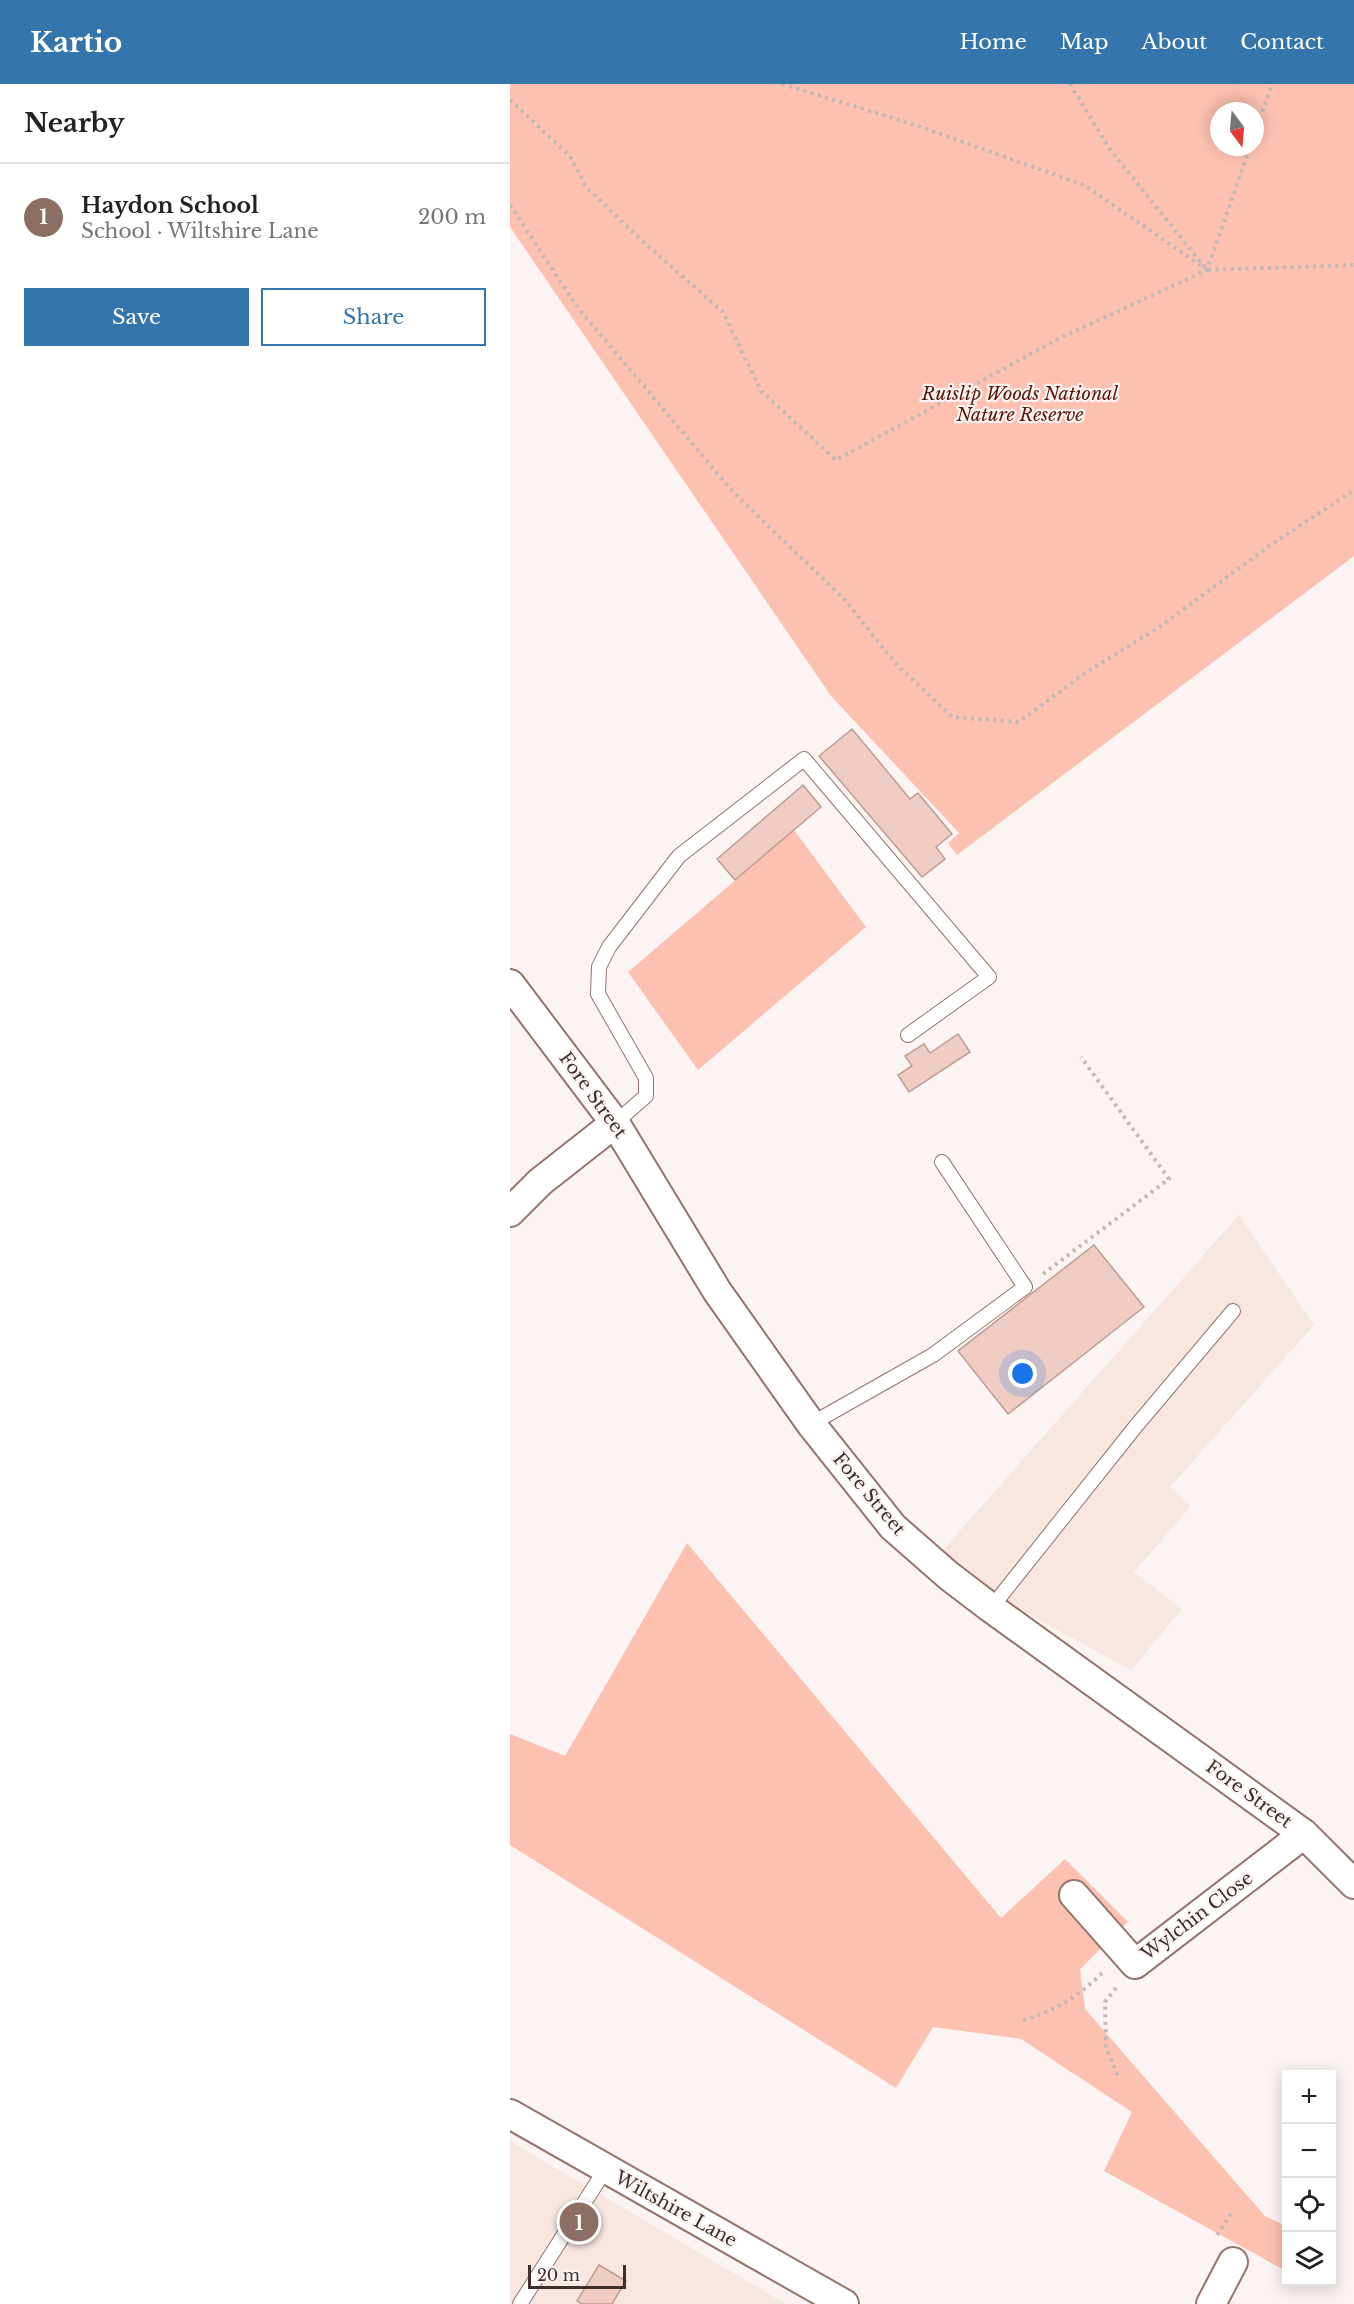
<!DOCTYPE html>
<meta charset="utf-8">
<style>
body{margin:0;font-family:"Libre Baskerville",serif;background:#f6f6f6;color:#222}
.controls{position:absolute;right:18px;bottom:18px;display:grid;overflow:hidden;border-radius:0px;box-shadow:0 3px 15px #0003}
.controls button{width:54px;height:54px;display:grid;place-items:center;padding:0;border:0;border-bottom:2px solid #e0e0e0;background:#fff;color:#222;font:30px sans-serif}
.compass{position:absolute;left:700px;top:18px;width:54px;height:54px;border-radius:50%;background:#fff;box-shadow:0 3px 15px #0003;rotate:164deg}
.scale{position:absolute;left:18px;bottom:15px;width:98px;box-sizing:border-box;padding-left:6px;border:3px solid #3d302c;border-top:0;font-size:16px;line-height:21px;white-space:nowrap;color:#3d302c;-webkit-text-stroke:4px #fcf4f2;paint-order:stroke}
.you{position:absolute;left:513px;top:1290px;width:21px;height:21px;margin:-15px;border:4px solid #fff;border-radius:50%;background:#1a73e8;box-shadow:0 0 0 9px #1a73e833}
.badge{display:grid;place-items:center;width:39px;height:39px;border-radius:50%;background:#3476ac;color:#fff;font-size:20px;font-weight:700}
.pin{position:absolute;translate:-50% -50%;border:3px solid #fff;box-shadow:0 2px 6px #0006}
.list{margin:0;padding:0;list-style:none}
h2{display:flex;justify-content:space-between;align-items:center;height:78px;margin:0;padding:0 24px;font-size:26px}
h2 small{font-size:20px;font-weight:400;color:#767676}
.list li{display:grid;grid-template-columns:39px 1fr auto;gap:18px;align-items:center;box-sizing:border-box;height:108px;padding:0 24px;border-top:2px solid #e0e0e0}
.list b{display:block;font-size:22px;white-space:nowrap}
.list p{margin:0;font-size:20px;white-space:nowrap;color:#767676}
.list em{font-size:20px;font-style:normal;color:#767676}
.actions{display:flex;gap:12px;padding:18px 24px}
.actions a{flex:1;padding:14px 0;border:2px solid #3476ac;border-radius:0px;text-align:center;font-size:21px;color:#3476ac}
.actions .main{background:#3476ac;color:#fff}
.icon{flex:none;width:33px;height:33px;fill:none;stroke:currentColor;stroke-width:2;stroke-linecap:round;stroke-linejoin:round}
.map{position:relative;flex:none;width:844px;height:2220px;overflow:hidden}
header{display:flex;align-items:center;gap:36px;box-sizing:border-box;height:84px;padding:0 30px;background:#3476ac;color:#fff}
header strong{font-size:28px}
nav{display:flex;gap:33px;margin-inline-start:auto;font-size:21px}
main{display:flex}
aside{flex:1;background:#fff}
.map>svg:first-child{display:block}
.built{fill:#f8e6e1}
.green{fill:#fcc1b1;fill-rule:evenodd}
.building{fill:#f0cdc3;stroke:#bd9c93;stroke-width:1.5}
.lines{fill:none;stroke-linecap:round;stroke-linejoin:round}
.service-casing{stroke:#94746c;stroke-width:16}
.minor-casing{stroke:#94746c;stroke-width:32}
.path{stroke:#c2b8b6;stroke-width:4;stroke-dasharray:3 4.5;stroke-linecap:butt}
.service{stroke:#fff;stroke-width:14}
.minor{stroke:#fff;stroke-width:28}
.labels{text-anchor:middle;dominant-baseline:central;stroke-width:4.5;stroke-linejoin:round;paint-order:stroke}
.park-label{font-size:18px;font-style:italic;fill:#5a1502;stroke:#fcf4f2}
.street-label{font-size:18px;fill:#3d302c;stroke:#fcf4f2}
</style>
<header>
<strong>Kartio</strong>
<nav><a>Home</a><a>Map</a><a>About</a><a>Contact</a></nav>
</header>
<main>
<aside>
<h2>Nearby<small></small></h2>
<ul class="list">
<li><span class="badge" style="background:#8d6e63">1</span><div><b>Haydon School</b><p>School · Wiltshire Lane</p></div><em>200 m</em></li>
</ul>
<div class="actions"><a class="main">Save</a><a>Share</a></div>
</aside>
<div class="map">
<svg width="844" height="2220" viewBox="0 0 844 2220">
<rect width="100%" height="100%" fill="#fcf4f2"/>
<path class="built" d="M 729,1131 L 804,1241 L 660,1403 L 681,1422 L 624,1488 L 672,1525 L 621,1586 L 478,1508 L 431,1468 Z
M 0,2057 L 276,2220 L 0,2220 Z"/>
<path class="green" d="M 0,0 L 844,0 L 844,472 L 447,771 L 438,759 L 449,749 L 321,612 L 0,143 ZM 709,27 L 745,27 L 745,63 L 709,63 Z
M 284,746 L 356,843 L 188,986 L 118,888 Z
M 177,1459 L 491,1834 L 555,1775 L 618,1838 L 570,1885 L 575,1925 L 755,2132 L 776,2142 L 776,2187 L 594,2087 L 622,2028 L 511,1955 L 423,1943 L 386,2004 L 0,1761 L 0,1650 L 55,1672 Z"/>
<path class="building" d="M 342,645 L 400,715 L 408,709 L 442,750 L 426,763 L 435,775 L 412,793 L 309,672 Z
M 293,701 L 311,723 L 225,796 L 207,775 Z
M 448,950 L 460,968 L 399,1008 L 388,991 L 402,982 L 395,972 L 414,960 L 420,969 Z
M 584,1161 L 634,1223 L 498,1330 L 448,1267 Z
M 89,2181 L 116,2197 L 102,2220 L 72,2220 L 67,2217 Z"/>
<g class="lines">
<g class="service-casing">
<path id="service" d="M 105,1039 L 136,1012 L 136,994 L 88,910 L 89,883 L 99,863 L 169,772 L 294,675 L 479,893 L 398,951
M 301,1340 L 423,1271 L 515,1203 L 432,1078
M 481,1524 L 626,1342 L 723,1227
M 10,2220 L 95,2086"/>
</g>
<g class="minor-casing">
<path id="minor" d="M 0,900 L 105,1039 L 207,1207 L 301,1340 L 383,1443 L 439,1492 L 481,1524 L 794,1750 L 844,1800
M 0,1128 L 30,1098 L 105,1039
M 564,1811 L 625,1880 L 794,1750
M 0,2030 L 334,2220
M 701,2220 L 723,2178"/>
</g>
<path class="path" d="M 272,0 L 402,40 L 574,101 L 696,185
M 560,0 L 599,64 L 697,186 L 844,181
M 0,16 L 60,72 L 76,103 L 130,155 L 213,228 L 251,307 L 326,376 L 550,254 L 697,186 L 740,63
M 745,49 L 762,0
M 0,121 L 68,224 L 224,409 L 335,516 L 385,579 L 442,633 L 509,638 L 575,589 L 648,544 L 758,463 L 844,406
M 533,1190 L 659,1095 L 571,973
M 606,1904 L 595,1918 L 596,1963 L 608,1992
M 513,1936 C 545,1927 569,1912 592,1889
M 707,2151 L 722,2128"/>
<use href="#service" class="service"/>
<use href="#minor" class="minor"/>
</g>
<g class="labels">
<g class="park-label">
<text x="510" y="310">Ruislip Woods National<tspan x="510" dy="21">Nature Reserve</tspan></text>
</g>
<g class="street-label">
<text transform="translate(83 1011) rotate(54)">Fore Street</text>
<text transform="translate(359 1410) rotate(50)">Fore Street</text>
<text transform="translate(739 1710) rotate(36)">Fore Street</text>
<text transform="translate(687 1832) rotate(-37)">Wylchin Close</text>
<text transform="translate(166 2125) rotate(29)">Wiltshire Lane</text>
</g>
</g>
</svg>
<div class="controls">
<button>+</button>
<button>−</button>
<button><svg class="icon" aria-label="locate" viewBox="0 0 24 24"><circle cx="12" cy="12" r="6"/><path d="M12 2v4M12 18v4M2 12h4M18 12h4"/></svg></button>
<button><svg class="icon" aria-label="layers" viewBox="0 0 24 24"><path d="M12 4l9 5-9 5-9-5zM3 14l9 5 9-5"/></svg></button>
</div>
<svg class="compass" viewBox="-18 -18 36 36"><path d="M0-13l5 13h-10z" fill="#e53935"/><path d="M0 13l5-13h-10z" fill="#767676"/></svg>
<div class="scale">20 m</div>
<div class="you"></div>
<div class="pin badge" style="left:69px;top:2138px;background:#8d6e63">1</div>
</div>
</main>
